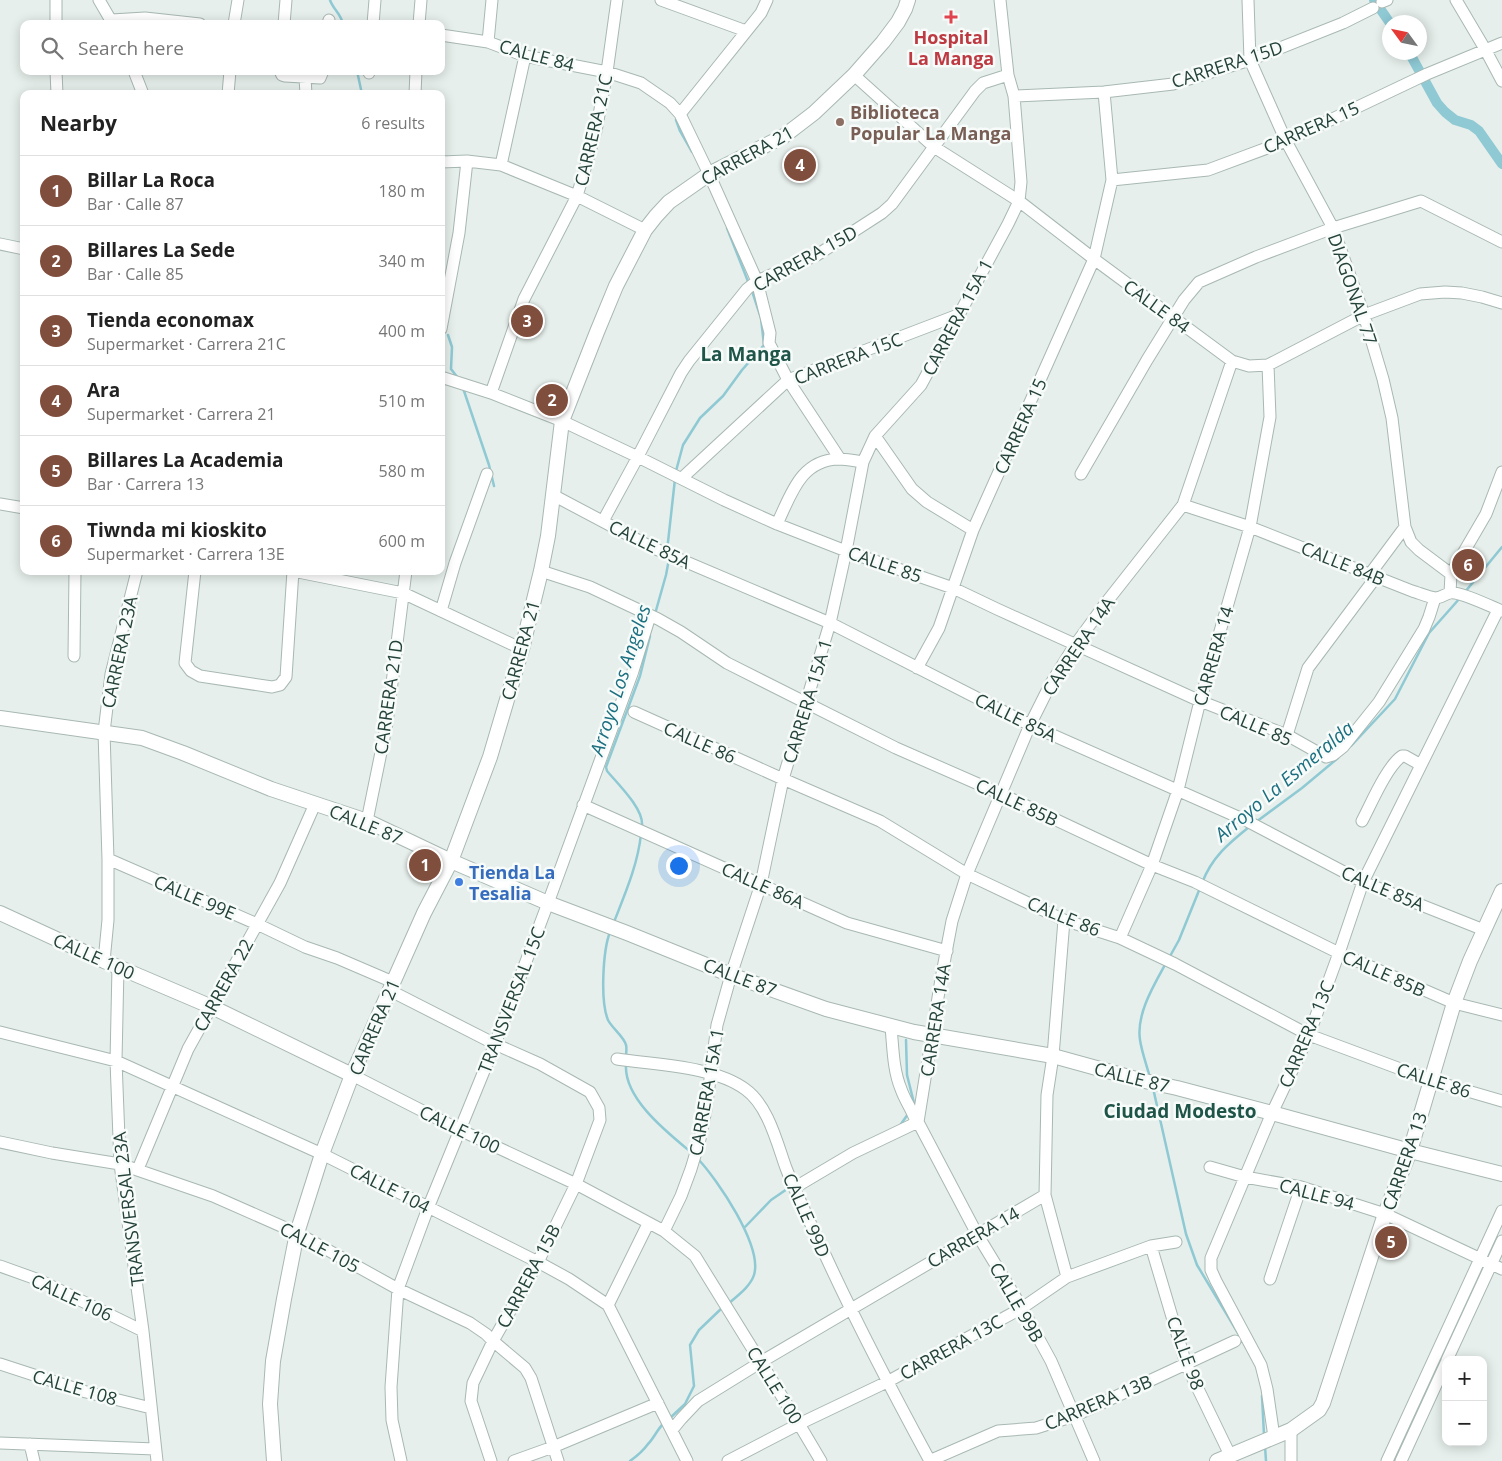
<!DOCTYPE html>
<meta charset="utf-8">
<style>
body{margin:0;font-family:"Open Sans",sans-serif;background:#f2f2f2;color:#222}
.controls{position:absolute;right:15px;bottom:15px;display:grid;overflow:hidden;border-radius:10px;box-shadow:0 2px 12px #0003}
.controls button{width:45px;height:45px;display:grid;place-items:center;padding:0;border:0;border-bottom:1px solid #e0e0e0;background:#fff;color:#222;font:25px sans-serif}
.compass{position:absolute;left:1382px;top:15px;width:45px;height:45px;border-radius:50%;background:#fff;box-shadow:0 2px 12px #0003;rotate:303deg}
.you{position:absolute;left:678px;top:865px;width:18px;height:18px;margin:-12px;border:4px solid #fff;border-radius:50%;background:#1a73e8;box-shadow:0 0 0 8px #1a73e833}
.badge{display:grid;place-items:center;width:32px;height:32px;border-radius:50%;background:#804e3d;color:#fff;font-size:16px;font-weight:700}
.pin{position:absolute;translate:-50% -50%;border:2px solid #fff;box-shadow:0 1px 5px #0006}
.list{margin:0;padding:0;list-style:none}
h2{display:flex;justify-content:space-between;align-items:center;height:65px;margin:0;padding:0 20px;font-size:21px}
h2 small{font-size:16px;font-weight:400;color:#767676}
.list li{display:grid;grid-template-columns:32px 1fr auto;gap:15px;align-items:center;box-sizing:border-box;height:70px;padding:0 20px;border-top:1px solid #e0e0e0}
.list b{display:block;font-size:19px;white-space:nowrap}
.list p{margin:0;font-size:16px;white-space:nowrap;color:#767676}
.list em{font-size:16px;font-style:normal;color:#767676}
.icon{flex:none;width:28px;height:28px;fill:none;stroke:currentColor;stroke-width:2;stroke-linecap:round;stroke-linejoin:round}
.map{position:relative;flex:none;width:1502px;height:1461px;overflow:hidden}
.search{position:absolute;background:#fff;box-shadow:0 2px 12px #0003;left:20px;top:20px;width:425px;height:55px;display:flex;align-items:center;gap:12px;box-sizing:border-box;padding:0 18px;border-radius:10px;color:#767676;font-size:19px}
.panel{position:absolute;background:#fff;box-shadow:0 2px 12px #0003;left:20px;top:90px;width:425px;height:485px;border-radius:10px}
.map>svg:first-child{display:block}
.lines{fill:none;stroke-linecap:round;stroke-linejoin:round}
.stream{stroke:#8ec9d4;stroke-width:2.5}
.canal{stroke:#8ec9d4;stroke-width:10}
.minor-casing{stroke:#a8b8b2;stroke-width:13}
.tertiary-casing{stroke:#a8b8b2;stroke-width:16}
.minor{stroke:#fff;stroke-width:11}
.tertiary{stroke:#fff;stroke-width:14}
.health-dot{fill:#e0444e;stroke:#f7fbf9;stroke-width:2}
.education-dot{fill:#8d6e63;stroke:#f7fbf9;stroke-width:2}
.shop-dot{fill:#3f7fe0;stroke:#f7fbf9;stroke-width:2}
.labels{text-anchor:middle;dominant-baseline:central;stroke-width:5;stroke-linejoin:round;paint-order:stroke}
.health-label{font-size:18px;font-weight:bold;fill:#be3a42;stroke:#f7fbf9}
.street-label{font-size:18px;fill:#24423a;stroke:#f7fbf9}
.education-label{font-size:18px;font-weight:bold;fill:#785e54;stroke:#f7fbf9;text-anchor:start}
.shop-label{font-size:18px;font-weight:bold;fill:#366cbe;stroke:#f7fbf9;text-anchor:start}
.neighbourhood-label{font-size:19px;font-weight:bold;fill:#1f5548;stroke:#f7fbf9}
.water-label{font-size:19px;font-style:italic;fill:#1c6f80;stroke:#f7fbf9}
</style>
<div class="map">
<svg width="1502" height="1461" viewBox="0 0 1502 1461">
<rect width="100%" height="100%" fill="#e6efeb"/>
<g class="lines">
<path class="stream" d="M 330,0 C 333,9 341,14 343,24
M 357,71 L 362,94
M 676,120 L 680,131 L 692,152
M 727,228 L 749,284
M 448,335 L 452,347 L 451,369 L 458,378
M 463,388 L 489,465 L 494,486
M 676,471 L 683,445 L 700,418 L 723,396 L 742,370 L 764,345 L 761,318 L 752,291
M 667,551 L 675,479
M 1465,592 L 1502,547
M 655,614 L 666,575 L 669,559
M 1351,746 L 1395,699 L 1429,633 L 1460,598
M 1256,822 L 1302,788 L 1338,758
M 642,826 C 644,809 618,784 607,771 L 606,767 L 640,676 L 650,636
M 1202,883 C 1212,857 1228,844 1249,827
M 614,922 C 625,894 638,864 641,834
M 610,932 C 603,950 600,1001 608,1020 C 612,1028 624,1037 626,1045 C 627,1048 626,1053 626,1057
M 1169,958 L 1179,940 L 1200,888
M 906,1040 L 907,1075 L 914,1103 L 913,1105
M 626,1065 C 624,1099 668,1133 692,1153
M 1150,1078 C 1147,1066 1142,1053 1140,1040 C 1136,1014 1154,985 1166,963
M 1153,1088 L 1186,1234 L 1197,1265 L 1238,1333
M 901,1124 L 908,1114
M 698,1159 C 717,1179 763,1246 754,1275 C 750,1287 737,1296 728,1304
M 745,1227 L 771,1200 L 790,1187
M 1262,1396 L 1264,1435
M 669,1419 L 685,1404 L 694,1386 L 690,1345 L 699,1330 L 723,1307
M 1265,1446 L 1266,1461
M 630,1461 C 637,1456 643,1451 648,1444 C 654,1438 657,1430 663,1424"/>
<path class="canal" d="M 1374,0 L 1390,23
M 1409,52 L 1437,103 L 1445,112 L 1455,120 L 1471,125 L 1479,131 L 1502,164"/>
<g class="minor-casing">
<path id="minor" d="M 99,0 L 113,24
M 661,0 L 746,31
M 1248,0 L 1250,60 L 1286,141 L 1333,228 L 1364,315 L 1383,379 L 1392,418 L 1405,527 L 1411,542 L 1419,550 L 1451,574
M 1456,0 L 1485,49 L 1502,81
M 1382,2 L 1387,0
M 112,20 L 145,18 L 200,24
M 56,24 L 56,0
M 234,24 L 238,0
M 284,24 L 286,0
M 328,24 L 329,20
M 373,24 L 375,0
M 419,24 L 421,0
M 441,35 L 488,42 L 525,56 L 607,72 L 641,83 L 670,103 L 680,114 L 709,174 L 757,281 L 770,333 L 769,343 L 788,380 L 840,459
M 488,42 L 492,0
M 56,71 L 57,94
M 134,71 L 143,94
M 280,71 L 282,75 L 285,76 L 320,78 L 323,71
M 369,73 L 369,71
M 854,75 L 934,147 L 1019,201 L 1094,259 L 1232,361 L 1249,366 L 1268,365 L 1364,315 L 1420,294 L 1445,292 L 1462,293 L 1482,297 L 1502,303
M 305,78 L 306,94
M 228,94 L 230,71
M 415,94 L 416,71
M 1014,96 L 1104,92 L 1173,84 L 1250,60 L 1343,23 L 1373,8
M 680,114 L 761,13 L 767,0
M 441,162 L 467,161 L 501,165 L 577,196 L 645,230
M 501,165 L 525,56
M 1112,180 L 1208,170 L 1286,141 L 1427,74 L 1502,43
M 0,244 L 24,249
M 441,329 L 459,233 L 467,161
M 441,377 L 491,393 L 562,421 L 638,457 L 724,500 L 777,524 L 846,551 L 953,588 L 997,609 L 1200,701 L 1287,735 L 1326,757 L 1333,755 L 1343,747 L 1379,702 L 1424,629 L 1429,617 L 1435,598
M 491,393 L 524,299 L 577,196 L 596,131 L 607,72 L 617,0
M 875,436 L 912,489 L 927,502 L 973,530
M 1081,474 L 1147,360 L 1184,300 L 1199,282 L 1256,257 L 1333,228 L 1421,201 L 1502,242
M 682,478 L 788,380 L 958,315
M 553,495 L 651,547 L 830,623 L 1030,725 L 1247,821 L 1363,882 L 1484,930
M 0,504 L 24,508
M 1183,505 L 1250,527 L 1412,591 C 1419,593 1428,597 1435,598 C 1441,598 1445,594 1450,593 C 1459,591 1492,607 1502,611
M 603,521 L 634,464 L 681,373 L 689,361 L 747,289 L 757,281 L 817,255 L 882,213 L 892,204 L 975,91 L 983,83 L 1008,75
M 777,524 C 791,495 800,460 839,459 C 847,459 855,461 863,462
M 195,571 L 185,663 L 191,671 L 200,676 L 272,687 L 280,685 L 286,677 L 293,571
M 293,571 L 403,593 L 522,649
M 541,571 L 590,587 L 658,619 L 681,632 L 727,663 L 896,748 L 1001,794 L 1152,865 L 1195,882 L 1339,953 L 1454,1003 L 1502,1015
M 1370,574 L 1405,527
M 1450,593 L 1451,574 L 1486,514 L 1502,472
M 441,611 L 455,563 L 487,474
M 74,656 L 75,571
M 917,668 L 939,628 L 973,530 L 1094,259 L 1112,180 L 1104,92
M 634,712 L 783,779 L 880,821 L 967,874 L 1064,920 L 1120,938 L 1175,964 L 1309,1035 L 1430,1080 L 1502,1101
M 1287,735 L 1308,668 L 1376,577
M 583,805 L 847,923 L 947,951
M 367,821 L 387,723 L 406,571
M 1362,821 C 1371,804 1387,766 1402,756 L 1405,756 L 1421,765
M 108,859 L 257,924 L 305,947 L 337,958 L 393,982
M 1064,920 L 1053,1056 L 1047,1095 L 1045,1195 L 1067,1277
M 1120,938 L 1152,865 L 1178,790 L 1200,701 L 1250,527 L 1270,417 L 1268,365
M 104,961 L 108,920 L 108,859 L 104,732 L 111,674 L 137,571
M 118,967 L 116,1061 L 120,1164 L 143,1331 L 157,1461
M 389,990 L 495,1044 L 540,1064 L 590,1092 L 599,1108 L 600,1120 L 576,1184 L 538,1262 L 493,1341 L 473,1383 L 471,1401 L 491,1461
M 891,1027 C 893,1047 893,1070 901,1089 C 905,1101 913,1111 916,1122
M 0,1032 L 116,1061 L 322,1154 L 538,1262 L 569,1279 L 608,1305 L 687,1461
M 617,1059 C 656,1065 714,1066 745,1089 C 768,1105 777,1143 786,1168 C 797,1196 810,1222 822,1248 C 855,1321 892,1391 930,1461
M 352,1075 L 460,1130 L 576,1184 L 664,1231 L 695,1256 L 799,1424 L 821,1461
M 918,1122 L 941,979 L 952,921 L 967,874 L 1030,725 L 1050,685 L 1075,645 L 1105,604 L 1183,505 L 1232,361
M 918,1122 L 977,1234 L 1022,1308 L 1051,1361 L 1094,1461
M 0,1142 L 52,1153 L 120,1164 L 213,1196 L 297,1233 L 398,1289 L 470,1323 L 486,1334 L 493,1341 L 525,1368 L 531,1378 L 558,1461
M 1210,1167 L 1245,1177 L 1301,1187 L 1385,1214 L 1502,1269
M 138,1169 L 188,1049 L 280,883 L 315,804
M 794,1188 L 853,1153 L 918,1122
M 664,1231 L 681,1196 L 691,1169 L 700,1139 L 706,1110 L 717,1025 L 731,975 L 761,884 L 783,779 L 830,623 L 846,551 L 863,462 L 875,436 L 921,385 L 1008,224 L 1019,201 L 1021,182 L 1014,96 L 1008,75 L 1000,0
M 1151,1246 L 1186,1364 L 1230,1455
M 0,1266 L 39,1280 L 143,1331
M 1270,1279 L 1301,1187
M 608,1305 L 648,1224
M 1447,1360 L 1502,1241
M 0,1364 L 86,1392 L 151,1408
M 672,1430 L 681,1419 L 698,1401 L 761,1362 L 1045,1195
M 1274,1437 L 1267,1389 L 1261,1365 L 1216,1281 L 1211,1270 L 1211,1258 L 1272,1113 L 1309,1035 L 1339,953 L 1363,882 L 1498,610
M 0,1443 L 155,1449
M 30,1444 L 34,1461
M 401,1461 L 392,1420 L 391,1387 L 398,1289 L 428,1208 L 495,1044 L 548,903 L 633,671 L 650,616
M 514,1461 L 553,1447 L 658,1403
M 728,1461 L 799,1424 L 887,1382 L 1022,1308 L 1067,1277 L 1151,1246 L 1176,1242
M 929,1461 L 998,1431 L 1036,1428 L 1074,1416 L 1235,1341
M 1291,1461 L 1291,1430
M 1387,1461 L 1502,1211
M 1401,1461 L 1446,1363"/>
</g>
<g class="tertiary-casing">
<path id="tertiary" d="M 0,718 L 142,738 L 183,753 L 271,789 L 367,821 L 451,861 L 548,903 L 627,933 L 731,975 L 826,1009 L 914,1032 L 1053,1056 L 1140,1080 L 1177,1088 L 1272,1113 L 1410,1151 L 1502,1174
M 0,913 L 104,961 L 212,1007 L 352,1075
M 274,1461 L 270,1404 L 273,1361 L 284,1299 L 297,1233 L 322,1154 L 352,1075 L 424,913 L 451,861 L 490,757 L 522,649 L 541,571 L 548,536 L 562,421 L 597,332 L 616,286 L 645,230 L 656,216 L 669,202 L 709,174 L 784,136 L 814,113 L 854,75 L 883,42 L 898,22 L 905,9 L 908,0
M 1217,1461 L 1291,1430 L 1319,1410 L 1323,1403 L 1385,1214 L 1410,1151 L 1454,1003 L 1470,961 L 1502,891"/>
</g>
<use href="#minor" class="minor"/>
<use href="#tertiary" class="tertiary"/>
</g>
<path class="health-dot" d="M948.5 9.5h5v5h5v5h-5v5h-5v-5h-5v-5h5z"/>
<circle class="education-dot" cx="840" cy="122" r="5"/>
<circle class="shop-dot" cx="459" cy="882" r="5"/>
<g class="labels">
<g class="health-label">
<text x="951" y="37">Hospital<tspan x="951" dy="21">La Manga</tspan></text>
</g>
<g class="street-label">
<text transform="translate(537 55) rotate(15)">CALLE 84</text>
<text transform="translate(1227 64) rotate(-18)">CARRERA 15D</text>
<text transform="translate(1311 127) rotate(-24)">CARRERA 15</text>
<text transform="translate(593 130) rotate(-77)">CARRERA 21C</text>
<text transform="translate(747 155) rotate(-29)">CARRERA 21</text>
<text transform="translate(805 258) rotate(-29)">CARRERA 15D</text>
<text transform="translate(1353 289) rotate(71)">DIAGONAL 77</text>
<text transform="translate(1157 306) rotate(36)">CALLE 84</text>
<text transform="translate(957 317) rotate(-62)">CARRERA 15A 1</text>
<text transform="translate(848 358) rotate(-21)">CARRERA 15C</text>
<text transform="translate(1020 426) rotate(-66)">CARRERA 15</text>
<text transform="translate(650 544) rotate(26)">CALLE 85A</text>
<text transform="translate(1343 563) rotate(22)">CALLE 84B</text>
<text transform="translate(885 564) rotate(19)">CALLE 85</text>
<text transform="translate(1078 646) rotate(-56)">CARRERA 14A</text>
<text transform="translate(520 650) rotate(-75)">CARRERA 21</text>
<text transform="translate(119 652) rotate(-78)">CARRERA 23A</text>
<text transform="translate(1213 656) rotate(-74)">CARRERA 14</text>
<text transform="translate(388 697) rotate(-82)">CARRERA 21D</text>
<text transform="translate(807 701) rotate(-73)">CARRERA 15A 1</text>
<text transform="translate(1016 717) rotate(26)">CALLE 85A</text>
<text transform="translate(1256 725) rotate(23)">CALLE 85</text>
<text transform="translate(700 742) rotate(24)">CALLE 86</text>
<text transform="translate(1017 802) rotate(25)">CALLE 85B</text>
<text transform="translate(366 824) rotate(22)">CALLE 87</text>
<text transform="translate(763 885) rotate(24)">CALLE 86A</text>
<text transform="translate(1383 888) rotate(23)">CALLE 85A</text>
<text transform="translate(195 897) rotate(23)">CALLE 99E</text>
<text transform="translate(1064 916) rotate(22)">CALLE 86</text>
<text transform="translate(94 956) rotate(24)">CALLE 100</text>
<text transform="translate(1384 973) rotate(24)">CALLE 85B</text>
<text transform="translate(740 977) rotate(21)">CALLE 87</text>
<text transform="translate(223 985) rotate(-61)">CARRERA 22</text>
<text transform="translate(511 1000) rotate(-69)">TRANSVERSAL 15C</text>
<text transform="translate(935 1020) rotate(-81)">CARRERA 14A</text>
<text transform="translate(374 1027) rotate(-67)">CARRERA 21</text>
<text transform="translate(1306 1034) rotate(-67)">CARRERA 13C</text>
<text transform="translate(1132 1077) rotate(14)">CALLE 87</text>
<text transform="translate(1434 1080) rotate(18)">CALLE 86</text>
<text transform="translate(706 1092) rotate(-80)">CARRERA 15A 1</text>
<text transform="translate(460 1129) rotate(26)">CALLE 100</text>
<text transform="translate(1404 1161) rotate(-71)">CARRERA 13</text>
<text transform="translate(390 1188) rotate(27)">CALLE 104</text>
<text transform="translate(1317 1194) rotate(15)">CALLE 94</text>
<text transform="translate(128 1209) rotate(-97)">TRANSVERSAL 23A</text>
<text transform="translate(807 1215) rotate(66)">CALLE 99D</text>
<text transform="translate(973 1237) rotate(-30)">CARRERA 14</text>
<text transform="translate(320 1247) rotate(28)">CALLE 105</text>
<text transform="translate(528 1276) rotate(-62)">CARRERA 15B</text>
<text transform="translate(72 1297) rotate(25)">CALLE 106</text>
<text transform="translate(1017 1302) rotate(60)">CALLE 99B</text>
<text transform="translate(951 1347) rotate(-29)">CARRERA 13C</text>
<text transform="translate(1186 1353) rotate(70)">CALLE 98</text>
<text transform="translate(775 1385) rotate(58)">CALLE 100</text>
<text transform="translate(75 1387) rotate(16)">CALLE 108</text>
<text transform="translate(1098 1402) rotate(-23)">CARRERA 13B</text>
</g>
<g class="education-label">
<text x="850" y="112">Biblioteca<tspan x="850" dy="21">Popular La Manga</tspan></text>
</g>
<g class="shop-label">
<text x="469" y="872">Tienda La<tspan x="469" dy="21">Tesalia</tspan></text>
</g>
<g class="neighbourhood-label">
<text x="746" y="354">La Manga</text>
<text x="1180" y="1111">Ciudad Modesto</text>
</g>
<g class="water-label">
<text transform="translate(620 680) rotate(-72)">Arroyo Los Angeles</text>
<text transform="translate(1284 781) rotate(-40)">Arroyo La Esmeralda</text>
</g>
</g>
</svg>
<div class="controls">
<button>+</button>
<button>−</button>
</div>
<svg class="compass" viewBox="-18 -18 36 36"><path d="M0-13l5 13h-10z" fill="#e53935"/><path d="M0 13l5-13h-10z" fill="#767676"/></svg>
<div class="you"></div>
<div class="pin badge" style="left:425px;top:865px">1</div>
<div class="pin badge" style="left:552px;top:400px">2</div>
<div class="pin badge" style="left:527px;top:321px">3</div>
<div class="pin badge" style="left:800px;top:165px">4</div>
<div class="pin badge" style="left:1391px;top:1242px">5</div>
<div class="pin badge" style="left:1468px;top:565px">6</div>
<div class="search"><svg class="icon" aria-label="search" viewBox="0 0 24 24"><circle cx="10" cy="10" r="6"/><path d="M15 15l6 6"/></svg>Search here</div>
<section class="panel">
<h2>Nearby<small>6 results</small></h2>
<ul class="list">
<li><span class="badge">1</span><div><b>Billar La Roca</b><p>Bar · Calle 87</p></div><em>180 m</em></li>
<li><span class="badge">2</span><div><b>Billares La Sede</b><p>Bar · Calle 85</p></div><em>340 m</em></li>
<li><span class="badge">3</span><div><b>Tienda economax</b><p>Supermarket · Carrera 21C</p></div><em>400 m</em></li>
<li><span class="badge">4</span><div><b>Ara</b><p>Supermarket · Carrera 21</p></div><em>510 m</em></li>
<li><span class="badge">5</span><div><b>Billares La Academia</b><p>Bar · Carrera 13</p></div><em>580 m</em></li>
<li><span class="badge">6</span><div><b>Tiwnda mi kioskito</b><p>Supermarket · Carrera 13E</p></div><em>600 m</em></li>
</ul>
</section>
</div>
